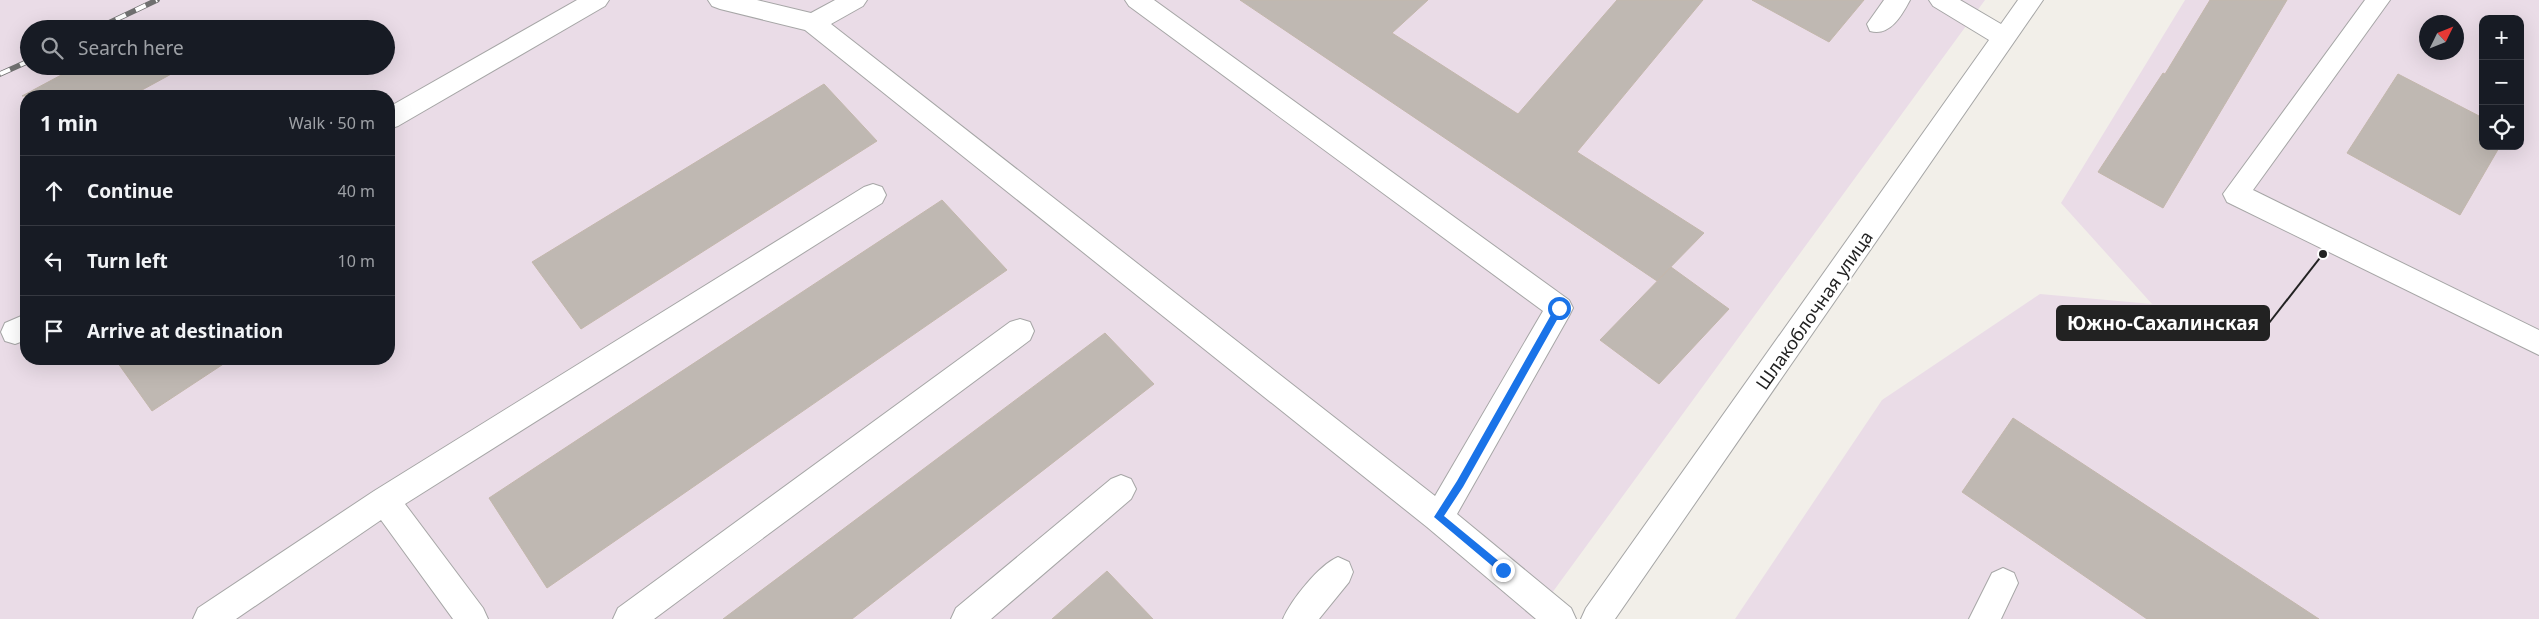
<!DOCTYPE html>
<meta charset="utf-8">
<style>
body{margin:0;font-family:"Noto Sans",sans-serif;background:#20242c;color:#f1f3f6}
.controls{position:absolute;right:15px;top:15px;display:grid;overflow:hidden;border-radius:10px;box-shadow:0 5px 20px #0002}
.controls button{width:45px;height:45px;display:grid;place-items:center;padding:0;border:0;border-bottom:1px solid #363941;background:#171b24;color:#f1f3f6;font:25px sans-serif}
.compass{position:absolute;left:2419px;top:15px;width:45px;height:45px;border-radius:50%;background:#171b24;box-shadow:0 5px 20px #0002;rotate:47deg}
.stop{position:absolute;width:15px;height:15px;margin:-11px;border:4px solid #1a73e8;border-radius:50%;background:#fff}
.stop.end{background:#1a73e8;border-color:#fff;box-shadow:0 1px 5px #0008}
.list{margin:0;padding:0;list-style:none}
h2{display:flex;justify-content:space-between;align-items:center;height:65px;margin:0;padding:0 20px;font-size:21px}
h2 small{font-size:16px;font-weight:400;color:#9ea1a6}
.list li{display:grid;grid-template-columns:32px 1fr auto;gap:15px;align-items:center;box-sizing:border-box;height:70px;padding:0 20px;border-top:1px solid #363941}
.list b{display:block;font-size:19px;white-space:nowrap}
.list em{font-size:16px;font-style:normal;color:#9ea1a6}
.icon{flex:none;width:28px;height:28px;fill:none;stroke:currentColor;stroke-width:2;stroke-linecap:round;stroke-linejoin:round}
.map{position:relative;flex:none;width:2539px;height:619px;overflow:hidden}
.search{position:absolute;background:#171b24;box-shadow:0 5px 20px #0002;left:20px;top:20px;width:375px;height:55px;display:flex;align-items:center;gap:12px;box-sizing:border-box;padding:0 18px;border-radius:28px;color:#9ea1a6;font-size:19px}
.panel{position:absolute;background:#171b24;box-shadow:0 5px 20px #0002;left:20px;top:90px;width:375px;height:275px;border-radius:20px}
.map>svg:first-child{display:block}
.industrial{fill:#eadce7;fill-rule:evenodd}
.building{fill:#bfb8b2;stroke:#c3b7ac}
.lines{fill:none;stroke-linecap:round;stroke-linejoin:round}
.minor-casing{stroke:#a6a6a6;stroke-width:2}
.minor{fill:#fff;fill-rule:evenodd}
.rail-casing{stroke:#707070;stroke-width:5.5}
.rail{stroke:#fff;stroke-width:4;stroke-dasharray:11;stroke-linecap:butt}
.route{fill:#1a73e8}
.labels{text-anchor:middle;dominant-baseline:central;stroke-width:4;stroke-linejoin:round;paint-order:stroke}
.street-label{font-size:18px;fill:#222;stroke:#fff}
.leader{fill:none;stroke:#222;stroke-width:2}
.callout-dot{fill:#222;stroke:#fff;stroke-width:2}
.callout{fill:#222;stroke:#222;stroke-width:2}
.callout-label{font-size:19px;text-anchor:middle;font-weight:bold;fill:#fff}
</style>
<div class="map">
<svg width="2539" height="619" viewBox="0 0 2539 619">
<rect width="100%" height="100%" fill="#f2efe9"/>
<path class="industrial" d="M 0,0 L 1985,0 L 1533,619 L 0,619 ZM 29,29 L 386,29 L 386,66 L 29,66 ZM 26,96 L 389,96 L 389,359 L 26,359 Z
M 2185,0 L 2539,0 L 2539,619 L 1735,619 L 1882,400 L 2040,294 L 2152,304 L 2061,203 ZM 2483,19 L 2520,19 L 2520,146 L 2483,146 ZM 2426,22 L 2456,22 L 2456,52 L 2426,52 Z"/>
<path class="building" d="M 1240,0 L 1428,0 L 1392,33 L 1518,114 L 1617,0 L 1703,0 L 1577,152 L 1704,233 L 1657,281 Z
M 1752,0 L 1864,0 L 1829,42 Z
M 2210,0 L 2287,0 L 2163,208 L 2098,172 L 2163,73 L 2165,74 Z
M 78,66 L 186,66 L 131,96 L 22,96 Z
M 2398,74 L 2483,118 L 2483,146 L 2500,146 L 2460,215 L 2347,153 Z
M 824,84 L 877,141 L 581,329 L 532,262 Z
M 942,200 L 1007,270 L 547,588 L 489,498 Z
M 1671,267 L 1729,309 L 1659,384 L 1600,340 Z
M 1105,333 L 1154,384 L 852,619 L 723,619 Z
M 115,359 L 231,359 L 152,411 Z
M 2013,418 L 2319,619 L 2147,619 L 1962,492 Z
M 1107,571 L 1153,619 L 1052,619 Z"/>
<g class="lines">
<g class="minor-casing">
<path id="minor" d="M 577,0 L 609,0 L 605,6 L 398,126 L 389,129 L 389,107 Z
M 708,0 L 757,0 L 811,13 L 835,0 L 867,0 L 863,6 L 831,24 L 1435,496 L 1543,311 L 1129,6 L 1125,0 L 1154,0 L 1569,300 L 1573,308 L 1569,316 L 1457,514 L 1571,608 L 1576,619 L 1536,619 L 1427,527 L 805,30 L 720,9 L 712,6 Z
M 1884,0 L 1910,0 C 1902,15 1890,37 1870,31 L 1867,24 Z
M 1929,0 L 1960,0 L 2001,24 L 2018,0 L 2043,0 L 1615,619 L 1581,619 L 1586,608 L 1989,40 L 1933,6 Z
M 2365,0 L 2390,0 L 2253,190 L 2539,330 L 2539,355 L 2227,202 L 2223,194 Z
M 873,184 L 882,187 L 886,195 L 882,203 L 405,504 L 483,608 L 488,619 L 453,619 L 381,520 L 236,619 L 193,619 L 198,608 L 374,491 L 864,187 Z
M 26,314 L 26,340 L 15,344 L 5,341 L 1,332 L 5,323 Z
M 1020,319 L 1030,322 L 1034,331 L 1030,340 L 654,619 L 613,619 L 618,608 L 1010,322 Z
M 1121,475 L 1131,479 L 1136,489 L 1131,499 L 991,619 L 951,619 L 956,608 L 1111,479 Z
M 1338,557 L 1349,562 L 1353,572 L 1349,582 L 1319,619 L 1283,619 C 1291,600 1319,565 1338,557 Z
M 2003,568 L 2014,573 L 2018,583 L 2001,619 L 1969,619 L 1992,573 Z"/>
</g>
<use href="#minor" class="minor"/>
<g class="rail-casing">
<path id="rail" d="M 96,29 L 157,0
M 0,74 L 29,61"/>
</g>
<use href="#rail" class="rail"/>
</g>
<path class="route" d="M 1559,305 L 1562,306 L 1562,311 L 1463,487 L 1444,516 L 1506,567 L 1508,570 L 1503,575 L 1434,517 L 1457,481 L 1556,306 Z"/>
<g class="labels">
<g class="street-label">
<text transform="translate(1814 310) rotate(-55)">Шлакоблочная улица</text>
</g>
</g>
<path class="leader" d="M2323 254L2269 323"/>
<circle class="callout-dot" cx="2323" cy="254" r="5"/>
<rect class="callout" x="2057" y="306" width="212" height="34" rx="5"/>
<g class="callout-label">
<text x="2163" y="330">Южно-Сахалинская</text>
</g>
</svg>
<div class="controls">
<button>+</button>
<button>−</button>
<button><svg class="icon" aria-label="locate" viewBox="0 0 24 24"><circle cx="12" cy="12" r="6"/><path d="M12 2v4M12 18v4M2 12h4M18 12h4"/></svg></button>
</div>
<svg class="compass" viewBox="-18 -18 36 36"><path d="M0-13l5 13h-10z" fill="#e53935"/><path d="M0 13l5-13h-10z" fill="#9ea1a6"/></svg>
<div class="stop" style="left:1559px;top:308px"></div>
<div class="stop end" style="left:1503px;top:570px"></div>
<div class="search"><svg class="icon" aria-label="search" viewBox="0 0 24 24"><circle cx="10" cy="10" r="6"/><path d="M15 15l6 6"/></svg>Search here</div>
<section class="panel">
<h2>1 min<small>Walk · 50 m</small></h2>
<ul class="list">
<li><svg class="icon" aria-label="ahead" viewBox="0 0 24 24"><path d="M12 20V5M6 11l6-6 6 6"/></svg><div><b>Continue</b></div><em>40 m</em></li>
<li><svg class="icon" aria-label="left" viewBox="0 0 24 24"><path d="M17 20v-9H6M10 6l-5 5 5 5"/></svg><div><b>Turn left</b></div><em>10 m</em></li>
<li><svg class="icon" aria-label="arrive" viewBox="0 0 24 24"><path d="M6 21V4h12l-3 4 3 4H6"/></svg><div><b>Arrive at destination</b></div></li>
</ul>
</section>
</div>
